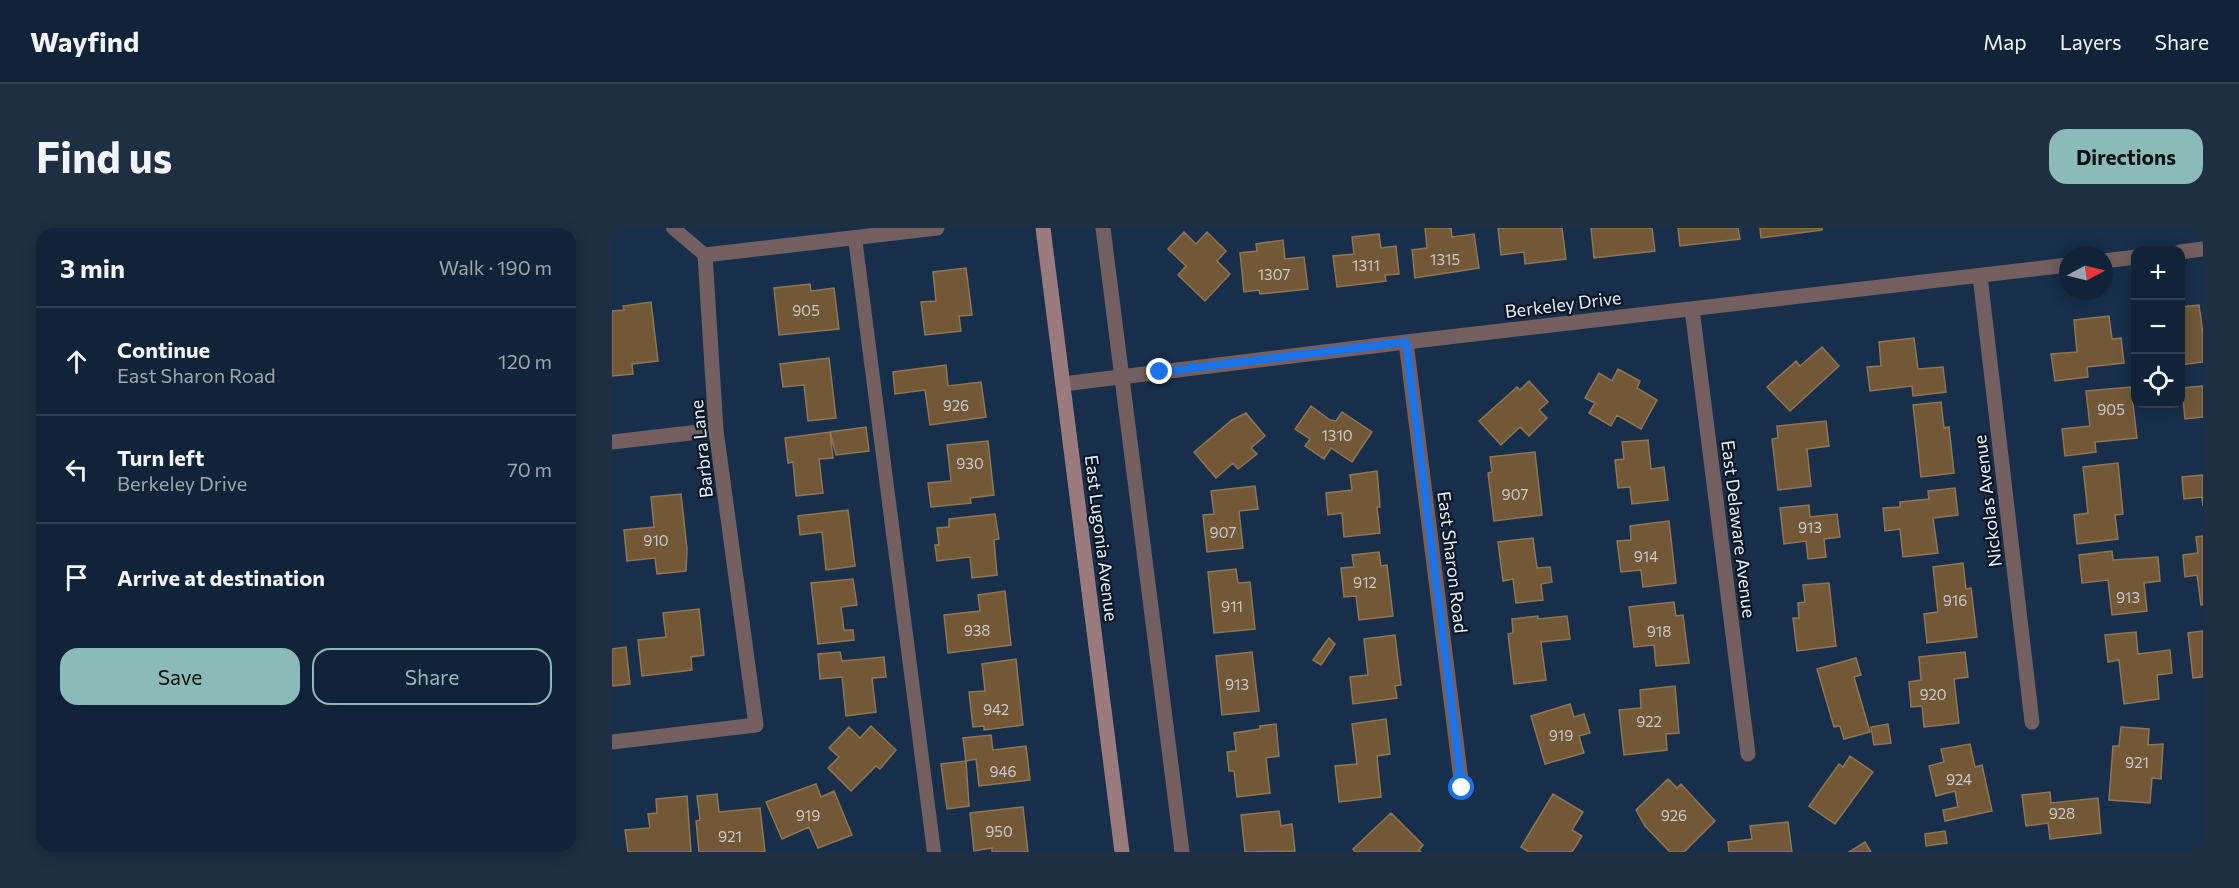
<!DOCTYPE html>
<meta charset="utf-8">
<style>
body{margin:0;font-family:Commissioner,sans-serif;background:#1e2f43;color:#f1f3f6}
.controls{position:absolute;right:18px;top:18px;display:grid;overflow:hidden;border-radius:12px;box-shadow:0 3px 15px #0003}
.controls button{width:54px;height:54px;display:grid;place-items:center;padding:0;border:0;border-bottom:2px solid #304053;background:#112338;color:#f1f3f6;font:30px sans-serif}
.compass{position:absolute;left:1447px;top:18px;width:54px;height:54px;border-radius:50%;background:#112338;box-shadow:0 3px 15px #0003;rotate:83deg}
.stop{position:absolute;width:18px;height:18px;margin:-14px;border:4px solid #1a73e8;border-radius:50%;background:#fff}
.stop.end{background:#1a73e8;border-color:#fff;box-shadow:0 2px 6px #0008}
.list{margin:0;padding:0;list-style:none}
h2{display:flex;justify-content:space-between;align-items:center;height:78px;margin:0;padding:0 24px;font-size:26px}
h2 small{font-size:20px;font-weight:400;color:#9ca4ae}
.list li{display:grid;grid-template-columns:39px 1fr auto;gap:18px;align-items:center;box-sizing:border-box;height:108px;padding:0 24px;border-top:2px solid #304053}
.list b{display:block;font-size:22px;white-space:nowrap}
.list p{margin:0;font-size:20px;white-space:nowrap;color:#9ca4ae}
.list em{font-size:20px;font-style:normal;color:#9ca4ae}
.actions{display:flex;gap:12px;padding:18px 24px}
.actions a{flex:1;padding:14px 0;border:2px solid #8bbbb9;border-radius:18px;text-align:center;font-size:21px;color:#8bbbb9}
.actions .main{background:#8bbbb9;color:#111}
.icon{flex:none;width:33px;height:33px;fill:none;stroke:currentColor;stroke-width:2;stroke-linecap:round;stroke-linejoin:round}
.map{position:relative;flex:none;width:1591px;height:624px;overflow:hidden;border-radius:18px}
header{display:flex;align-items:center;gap:36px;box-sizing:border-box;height:84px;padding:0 30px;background:#112338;border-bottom:2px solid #304053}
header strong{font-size:28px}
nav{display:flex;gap:33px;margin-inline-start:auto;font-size:21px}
.intro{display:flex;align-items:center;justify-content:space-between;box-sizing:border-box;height:144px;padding:0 36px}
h1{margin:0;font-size:42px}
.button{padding:15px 27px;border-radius:18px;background:#8bbbb9;color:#111;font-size:21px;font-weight:700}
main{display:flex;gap:36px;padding:0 36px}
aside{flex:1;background:#112338;border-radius:18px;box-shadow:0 3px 15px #0003}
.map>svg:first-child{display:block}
.building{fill:#725837;stroke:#907553;stroke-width:1.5}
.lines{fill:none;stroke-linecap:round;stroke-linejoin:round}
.lane{stroke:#735f60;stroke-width:14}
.street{stroke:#735f60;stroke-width:15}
.secondary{stroke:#9a7a7c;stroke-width:15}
.route{stroke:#1a73e8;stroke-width:8}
.labels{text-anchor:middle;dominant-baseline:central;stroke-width:4.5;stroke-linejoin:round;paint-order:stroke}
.number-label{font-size:15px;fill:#c7c9cc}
.street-label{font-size:18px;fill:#e3effe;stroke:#0c1723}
</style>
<header>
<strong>Wayfind</strong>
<nav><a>Map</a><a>Layers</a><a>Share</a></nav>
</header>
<div class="intro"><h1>Find us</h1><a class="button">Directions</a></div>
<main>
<aside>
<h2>3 min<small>Walk · 190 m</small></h2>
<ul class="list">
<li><svg class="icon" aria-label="ahead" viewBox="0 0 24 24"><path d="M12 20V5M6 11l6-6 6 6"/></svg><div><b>Continue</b><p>East Sharon Road</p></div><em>120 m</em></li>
<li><svg class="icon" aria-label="left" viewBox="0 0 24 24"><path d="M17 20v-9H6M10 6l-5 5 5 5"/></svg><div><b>Turn left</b><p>Berkeley Drive</p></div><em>70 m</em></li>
<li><svg class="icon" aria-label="arrive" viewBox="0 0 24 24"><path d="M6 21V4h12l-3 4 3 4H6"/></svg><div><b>Arrive at destination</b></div></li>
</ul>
<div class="actions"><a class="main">Save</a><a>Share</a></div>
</aside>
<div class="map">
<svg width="1591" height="624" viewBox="0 0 1591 624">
<rect width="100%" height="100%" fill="#172f4a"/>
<path class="building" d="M 813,0 L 839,0 L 840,9 L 862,6 L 867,40 L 803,50 L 800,22 L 815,20 Z
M 886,0 L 950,0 L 954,31 L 913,36 L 912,24 L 889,27 Z
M 979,0 L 1040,0 L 1043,23 L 982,30 Z
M 1066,0 L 1126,0 L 1128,11 L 1068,18 Z
M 1148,0 L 1210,0 L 1210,2 L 1149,10 Z
M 572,4 L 584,16 L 595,4 L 614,23 L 605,33 L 618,46 L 593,73 L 566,47 L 574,38 L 556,21 Z
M 767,6 L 769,20 L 784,18 L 787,46 L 773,47 L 774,53 L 725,59 L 721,28 L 742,26 L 740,9 Z
M 671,12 L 673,31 L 692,29 L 696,61 L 648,66 L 647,62 L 632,64 L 628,25 L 645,23 L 644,16 Z
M 354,40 L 360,87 L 347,88 L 349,103 L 313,107 L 309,74 L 324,73 L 321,44 Z
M 198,56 L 199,63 L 222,60 L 227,101 L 167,107 L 162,60 Z
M 39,74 L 46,133 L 20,136 L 21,146 L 0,148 L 0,83 L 12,82 L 11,78 Z
M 1587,77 L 1591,106 L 1591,134 L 1568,137 L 1568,79 Z
M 1497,88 L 1500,111 L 1509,110 L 1512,135 L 1475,139 L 1476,149 L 1443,153 L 1439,126 L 1465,124 L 1462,92 Z
M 1302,110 L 1306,141 L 1331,139 L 1334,164 L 1301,168 L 1300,158 L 1258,163 L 1255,139 L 1269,138 L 1267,114 Z
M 1210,119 L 1227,138 L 1178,183 L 1155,159 L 1184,133 L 1188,138 Z
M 217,130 L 224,190 L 196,193 L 192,157 L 171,159 L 168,136 Z
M 334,137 L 336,158 L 369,154 L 374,189 L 318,197 L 313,162 L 283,166 L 281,144 Z
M 1006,141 L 1028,153 L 1025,160 L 1045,172 L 1029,201 L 1005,187 L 999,198 L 977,185 L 983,175 L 973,170 L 987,145 L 1000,153 Z
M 917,153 L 936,174 L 927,182 L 935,190 L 917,208 L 908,199 L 889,217 L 867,193 L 905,159 L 908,162 Z
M 1591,158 L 1591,189 L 1573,191 L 1570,160 Z
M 1519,159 L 1525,210 L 1483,214 L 1484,224 L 1453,228 L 1450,201 L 1478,198 L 1474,163 Z
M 1329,174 L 1332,200 L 1337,199 L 1342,245 L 1309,249 L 1301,177 Z
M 699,178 L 718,192 L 724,193 L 730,184 L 760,204 L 740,234 L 719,220 L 712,231 L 693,218 L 698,211 L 683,201 Z
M 634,185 L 653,208 L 639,220 L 645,226 L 626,241 L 621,235 L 604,250 L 582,224 L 620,192 Z
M 1214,193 L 1217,218 L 1195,221 L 1199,258 L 1166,262 L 1160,211 L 1166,210 L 1165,198 Z
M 254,199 L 257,223 L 224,227 L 218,204 Z
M 218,204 L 221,230 L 207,231 L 211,265 L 184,268 L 181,234 L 176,235 L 173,210 Z
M 1036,212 L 1039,241 L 1052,239 L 1056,272 L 1020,276 L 1018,259 L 1006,260 L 1003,232 L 1012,231 L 1010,214 Z
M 376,213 L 382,267 L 358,270 L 359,275 L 319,279 L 316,255 L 339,253 L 335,217 Z
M 923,224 L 930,287 L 882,293 L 876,245 L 880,244 L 878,229 Z
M 1506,235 L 1511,286 L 1503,287 L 1506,311 L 1465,316 L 1462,287 L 1476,285 L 1471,239 Z
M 765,243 L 768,279 L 765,279 L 768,305 L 732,309 L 730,285 L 716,287 L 714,265 L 740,262 L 738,247 Z
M 1591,247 L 1591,278 L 1590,269 L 1572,271 L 1570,249 Z
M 643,258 L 646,281 L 627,283 L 631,320 L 595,324 L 591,287 L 602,286 L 599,263 Z
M 1343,260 L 1346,287 L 1321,290 L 1326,325 L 1291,329 L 1288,301 L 1273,303 L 1271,280 L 1288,279 L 1288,274 L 1317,271 L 1316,263 Z
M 69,266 L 75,321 L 74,343 L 45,346 L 43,330 L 15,333 L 12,302 L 42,299 L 39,269 Z
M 1197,277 L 1198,289 L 1225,286 L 1228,309 L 1212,311 L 1214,329 L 1196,331 L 1194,313 L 1172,316 L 1168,280 Z
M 236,282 L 243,338 L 214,342 L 210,304 L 188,307 L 186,288 Z
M 383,286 L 387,311 L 382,312 L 385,347 L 360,350 L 358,329 L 325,333 L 323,317 L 327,317 L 325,300 L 337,299 L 337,291 Z
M 1057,293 L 1064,355 L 1031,359 L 1029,342 L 1009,344 L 1005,313 L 1019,312 L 1018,298 Z
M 1591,308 L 1591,377 L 1589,377 L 1585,347 L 1573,349 L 1571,327 L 1586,325 L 1584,309 Z
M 921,310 L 925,340 L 938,339 L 940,354 L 929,356 L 931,372 L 904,375 L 901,351 L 891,353 L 886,314 Z
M 1500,323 L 1501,332 L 1546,329 L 1548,353 L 1532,355 L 1535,383 L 1500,387 L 1496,352 L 1470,355 L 1467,327 Z
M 767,324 L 769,338 L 775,337 L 781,388 L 747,392 L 744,368 L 732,369 L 729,340 L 742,339 L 740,327 Z
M 1351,335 L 1354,361 L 1359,360 L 1365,409 L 1315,415 L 1312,386 L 1326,384 L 1321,339 Z
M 624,341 L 626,355 L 638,354 L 643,401 L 602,405 L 596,344 Z
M 241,351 L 245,377 L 229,379 L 232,402 L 241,402 L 242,412 L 206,416 L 199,355 Z
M 1217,355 L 1224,418 L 1185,423 L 1181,390 L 1187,390 L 1186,375 L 1193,374 L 1191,357 Z
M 393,363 L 399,417 L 336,425 L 332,387 L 368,383 L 366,367 Z
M 1062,374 L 1064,388 L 1071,387 L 1077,435 L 1044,438 L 1042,417 L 1022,419 L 1017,379 Z
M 87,381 L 92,427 L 79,429 L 80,442 L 30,448 L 26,412 L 54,409 L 51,385 Z
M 926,388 L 926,391 L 955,388 L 958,411 L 929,414 L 934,452 L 902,456 L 896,406 L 901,405 L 900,391 Z
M 1591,403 L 1591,449 L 1581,450 L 1576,405 Z
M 1524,404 L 1526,426 L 1558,422 L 1560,445 L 1545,447 L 1547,471 L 1512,476 L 1507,432 L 1496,434 L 1493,407 Z
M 783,407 L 789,457 L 783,458 L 785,470 L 741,476 L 738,449 L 756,447 L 752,411 Z
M 717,410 L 723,416 L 709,437 L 701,432 Z
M 14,419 L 18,456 L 0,458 L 0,421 Z
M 228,424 L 230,433 L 272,429 L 274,449 L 260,450 L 264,484 L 234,488 L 230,449 L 208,451 L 206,426 Z
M 640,424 L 647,483 L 610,487 L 604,428 Z
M 1353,424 L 1356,449 L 1342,451 L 1347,495 L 1312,499 L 1310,478 L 1299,479 L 1297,454 L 1309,452 L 1307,429 Z
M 1244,430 L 1249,447 L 1242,449 L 1258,504 L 1232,511 L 1228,498 L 1222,499 L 1205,441 Z
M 404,431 L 411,497 L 372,502 L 372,498 L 361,499 L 357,464 L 373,463 L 370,436 Z
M 1063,458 L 1067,505 L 1054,506 L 1055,522 L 1012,527 L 1007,482 L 1029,480 L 1028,462 Z
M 958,476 L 962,489 L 972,486 L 978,505 L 967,508 L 972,525 L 933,536 L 919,488 Z
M 774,491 L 778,526 L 765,528 L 769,569 L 727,574 L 723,538 L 745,536 L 740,496 Z
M 664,496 L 667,528 L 654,530 L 658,565 L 625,569 L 622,543 L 617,543 L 615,524 L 624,523 L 622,505 L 648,501 L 648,498 Z
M 1276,496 L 1279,515 L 1262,517 L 1259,499 Z
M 259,498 L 284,522 L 268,541 L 264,538 L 239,563 L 216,540 L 227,529 L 217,520 L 237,499 L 248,510 Z
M 1509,499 L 1537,501 L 1536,517 L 1551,516 L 1549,551 L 1540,550 L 1538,575 L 1497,572 L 1501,518 L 1507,518 Z
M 379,507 L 381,522 L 414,518 L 418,552 L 367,558 L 364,531 L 354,533 L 351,510 Z
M 1358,516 L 1363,539 L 1370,537 L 1380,583 L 1333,593 L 1331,582 L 1346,579 L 1343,563 L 1324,568 L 1317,538 L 1332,534 L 1329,521 Z
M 1238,528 L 1261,544 L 1223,596 L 1197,578 L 1227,536 L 1231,539 Z
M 354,533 L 357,578 L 335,581 L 329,536 Z
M 1056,551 L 1065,560 L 1069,556 L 1103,593 L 1072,624 L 1058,624 L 1033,598 L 1024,582 Z
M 204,556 L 209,569 L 222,563 L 240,607 L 206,620 L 197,599 L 170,611 L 154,574 Z
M 1438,564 L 1439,575 L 1486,570 L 1489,605 L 1438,611 L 1436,595 L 1414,598 L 1410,567 Z
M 105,566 L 107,584 L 148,580 L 153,624 L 87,624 L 84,593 L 88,592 L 85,568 Z
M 941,566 L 971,584 L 960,602 L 970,608 L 960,624 L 917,624 L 909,619 Z
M 75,568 L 79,624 L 16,624 L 13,602 L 38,600 L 36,586 L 45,585 L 44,571 Z
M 411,579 L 416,624 L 380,624 L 380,620 L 362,623 L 358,585 Z
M 667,583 L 669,598 L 680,596 L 683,623 L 633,624 L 629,587 Z
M 779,585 L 811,617 L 807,622 L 809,624 L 743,624 L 741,621 Z
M 1176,594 L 1180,624 L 1117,624 L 1116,614 L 1140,611 L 1138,598 Z
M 1333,603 L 1335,615 L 1314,618 L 1313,606 Z
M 1253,614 L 1259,624 L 1237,624 Z"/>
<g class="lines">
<path class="lane" d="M 61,0 L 93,27
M 243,10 L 322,624"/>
<path class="street" d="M 491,0 L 570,624
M 1568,24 L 1591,21
M 1492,33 L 1524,29
M 1368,48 L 1420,494
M 1080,81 L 1136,526
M 794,114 L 850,560
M 451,156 L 794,114 L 1456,37
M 0,214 L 104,202
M 0,514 L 144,497 L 104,202 L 93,27 L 325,0"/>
<path class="secondary" d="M 431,0 L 510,624"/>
</g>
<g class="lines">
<path class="route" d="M 548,144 L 794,114 L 850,560"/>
</g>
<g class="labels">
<g class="number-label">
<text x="833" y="31">1315</text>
<text x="754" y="37">1311</text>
<text x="662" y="46">1307</text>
<text x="194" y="82">905</text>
<text x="344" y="177">926</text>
<text x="1499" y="181">905</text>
<text x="725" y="207">1310</text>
<text x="358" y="235">930</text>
<text x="903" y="266">907</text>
<text x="1198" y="299">913</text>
<text x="611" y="304">907</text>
<text x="44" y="312">910</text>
<text x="1034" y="328">914</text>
<text x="753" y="354">912</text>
<text x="1516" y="369">913</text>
<text x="1343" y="372">916</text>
<text x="620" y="378">911</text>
<text x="365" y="402">938</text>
<text x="1047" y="403">918</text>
<text x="625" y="456">913</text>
<text x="1321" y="466">920</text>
<text x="384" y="481">942</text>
<text x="1037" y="493">922</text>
<text x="949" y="507">919</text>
<text x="1525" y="534">921</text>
<text x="391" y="543">946</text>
<text x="1347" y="551">924</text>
<text x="1450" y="585">928</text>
<text x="196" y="587">919</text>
<text x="1062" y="587">926</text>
<text x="387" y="603">950</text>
<text x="118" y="608">921</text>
</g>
<g class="street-label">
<text transform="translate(951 76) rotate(-7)">Berkeley Drive</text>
<text transform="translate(89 221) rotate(-96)">Barbra Lane</text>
<text transform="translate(1375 273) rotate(-97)">Nickolas Avenue</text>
<text transform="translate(1127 301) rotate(83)">East Delaware Avenue</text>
<text transform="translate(490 310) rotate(83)">East Lugonia Avenue</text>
<text transform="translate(841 334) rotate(83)">East Sharon Road</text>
</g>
</g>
</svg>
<div class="controls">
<button>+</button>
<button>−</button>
<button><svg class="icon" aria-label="locate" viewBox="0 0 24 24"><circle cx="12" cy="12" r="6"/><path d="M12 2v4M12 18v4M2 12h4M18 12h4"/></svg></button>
</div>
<svg class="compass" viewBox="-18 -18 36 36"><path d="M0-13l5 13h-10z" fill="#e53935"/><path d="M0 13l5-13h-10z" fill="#9ca4ae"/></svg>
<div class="stop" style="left:850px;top:560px"></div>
<div class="stop end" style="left:548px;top:144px"></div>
</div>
</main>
